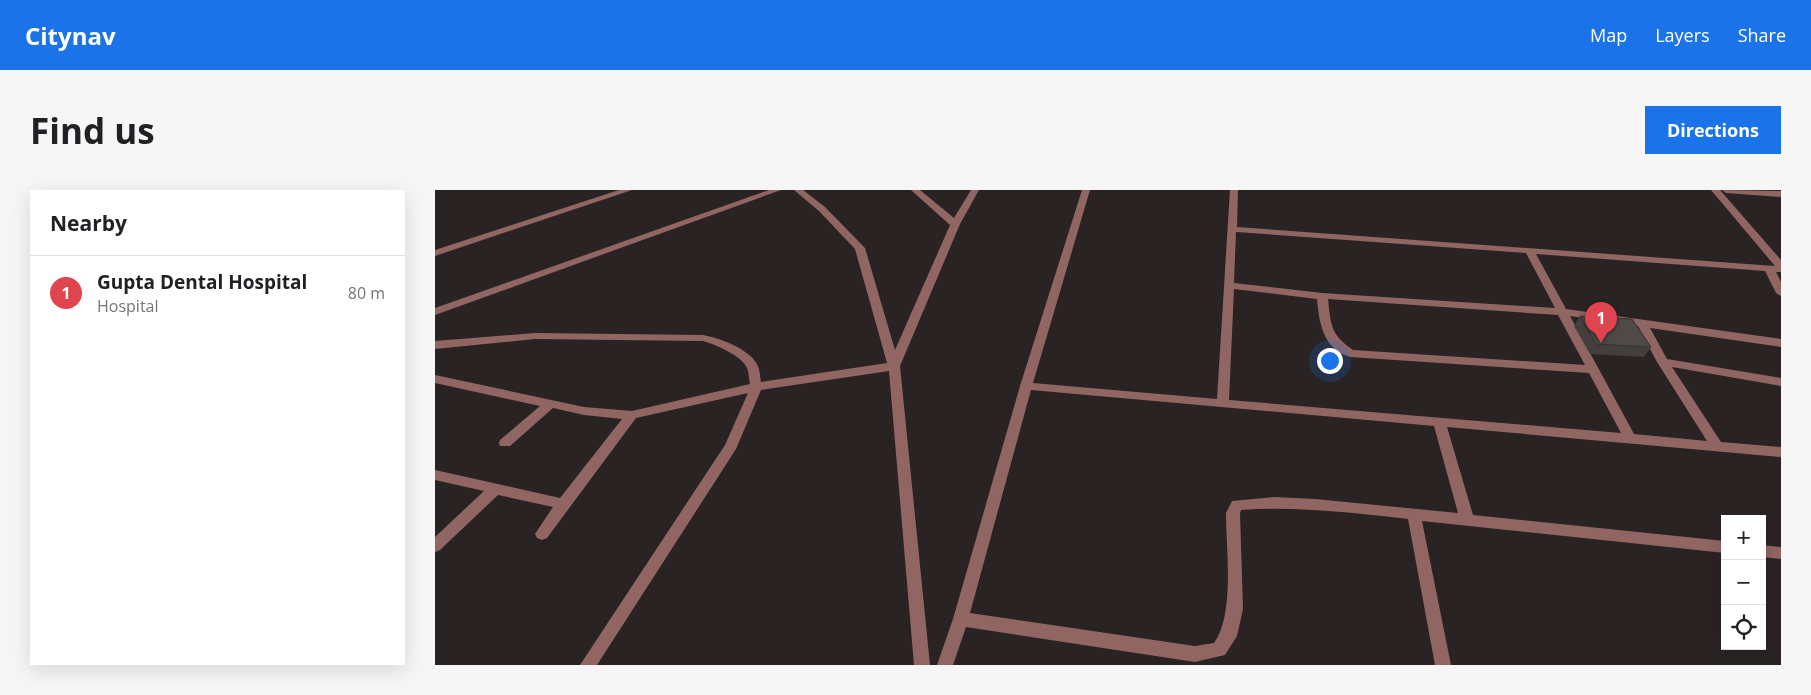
<!DOCTYPE html>
<meta charset="utf-8">
<style>
body{margin:0;font-family:"Open Sans",sans-serif;background:#f6f6f6;color:#202124}
.controls{position:absolute;right:15px;bottom:15px;display:grid;overflow:hidden;border-radius:0px;box-shadow:0 5px 20px #0002}
.controls button{width:45px;height:45px;display:grid;place-items:center;padding:0;border:0;border-bottom:1px solid #e0e0e0;background:#fff;color:#202124;font:25px sans-serif}
.you{position:absolute;left:894px;top:170px;width:18px;height:18px;margin:-12px;border:4px solid #fff;border-radius:50%;background:#1a73e8;box-shadow:0 0 0 8px #1a73e833}
.badge{display:grid;place-items:center;width:32px;height:32px;border-radius:50%;background:#1a73e8;color:#fff;font-size:16px;font-weight:700}
.pin{position:absolute;translate:-50% -41px;filter:drop-shadow(0 1px 2px #0008)}
.pin::after{content:'';position:absolute;top:26px;width:18px;height:15px;background:inherit;clip-path:polygon(0 0,100% 0,50% 100%)}
.list{margin:0;padding:0;list-style:none}
h2{display:flex;justify-content:space-between;align-items:center;height:65px;margin:0;padding:0 20px;font-size:21px}
h2 small{font-size:16px;font-weight:400;color:#757577}
.list li{display:grid;grid-template-columns:32px 1fr auto;gap:15px;align-items:center;box-sizing:border-box;height:75px;padding:0 20px;border-top:1px solid #e0e0e0}
.list b{display:block;font-size:19px;white-space:nowrap}
.list p{margin:0;font-size:16px;white-space:nowrap;color:#757577}
.list em{font-size:16px;font-style:normal;color:#757577}
.icon{flex:none;width:28px;height:28px;fill:none;stroke:currentColor;stroke-width:2;stroke-linecap:round;stroke-linejoin:round}
.map{position:relative;flex:none;width:1346px;height:475px;overflow:hidden;border-radius:0px}
header{display:flex;align-items:center;gap:30px;box-sizing:border-box;height:70px;padding:0 25px;background:#1a73e8;color:#fff}
header strong{font-size:24px}
nav{display:flex;gap:28px;margin-inline-start:auto;font-size:18px}
.intro{display:flex;align-items:center;justify-content:space-between;box-sizing:border-box;height:120px;padding:0 30px}
h1{margin:0;font-size:35px}
.button{padding:12px 22px;border-radius:0px;background:#1a73e8;color:#fff;font-size:18px;font-weight:700}
main{display:flex;gap:30px;padding:0 30px}
aside{flex:1;background:#fff;border-radius:0px;box-shadow:0 5px 20px #0002}
.map>svg:first-child{display:block}
.lines{fill:none;stroke-linecap:round;stroke-linejoin:round}
.minor{fill:#916562;fill-rule:evenodd}
.wall{fill:#443f3e}
.building{fill:#4f4948;stroke:#373332}
</style>
<header>
<strong>Citynav</strong>
<nav><a>Map</a><a>Layers</a><a>Share</a></nav>
</header>
<div class="intro"><h1>Find us</h1><a class="button">Directions</a></div>
<main>
<aside>
<h2>Nearby<small></small></h2>
<ul class="list">
<li><span class="badge" style="background:#e0444e">1</span><div><b>Gupta Dental Hospital</b><p>Hospital</p></div><em>80 m</em></li>
</ul>
</aside>
<div class="map">
<svg width="1346" height="475" viewBox="0 0 1346 475">
<rect width="100%" height="100%" fill="#292423"/>
<g class="lines">
<path class="minor" d="M 184,0 L 197,0 L 0,66 L 0,60 Z
M 334,0 L 346,0 L 0,125 L 0,118 Z
M 359,0 L 368,0 L 390,17 L 430,58 L 460,160 L 515,35 L 476,0 L 485,0 L 519,28 L 536,0 L 544,0 L 525,34 L 465,176 L 495,475 L 479,475 L 454,181 L 326,200 L 301,259 L 162,475 L 145,475 L 290,255 L 313,203 L 201,228 L 112,348 L 107,350 L 102,348 L 100,344 L 118,317 L 63,305 L 5,360 L 0,362 L 0,347 L 49,301 L 0,290 L 0,280 L 125,308 L 187,229 L 149,225 L 118,218 L 75,256 L 65,256 L 64,253 L 65,250 L 105,216 L 0,193 L 0,185 L 149,217 L 197,221 L 315,194 C 314,190 314,183 312,178 C 306,165 281,155 268,151 L 100,149 L 0,159 L 0,151 L 100,143 L 268,145 C 284,148 316,159 323,176 C 325,181 325,187 326,192 L 452,173 L 420,59 L 384,21 Z
M 647,0 L 655,0 L 598,193 L 782,209 L 795,0 L 803,0 L 802,37 L 1340,76 L 1276,0 L 1285,0 L 1346,70 L 1346,82 L 1341,82 L 1346,92 L 1346,106 L 1341,103 L 1330,81 L 1101,64 L 1131,119 L 1346,149 L 1346,157 L 1215,138 L 1232,169 L 1346,188 L 1346,196 L 1237,177 L 1286,252 L 1346,257 L 1346,267 L 1012,237 L 1038,325 L 1290,351 L 1290,363 L 987,331 L 1016,475 L 1000,475 L 973,329 C 917,323 862,316 806,320 L 805,323 L 808,419 L 802,446 L 790,465 L 760,472 L 531,437 L 518,475 L 502,475 L 518,429 L 585,196 ZM 801,42 L 1091,63 L 1120,118 L 887,103 L 799,93 ZM 799,99 L 882,109 C 884,132 888,159 915,167 L 1154,183 L 1186,243 L 794,210 ZM 893,109 L 1123,125 L 1150,175 L 918,160 C 895,144 896,135 893,109 ZM 1135,126 L 1203,136 L 1222,172 L 1272,251 L 1199,244 ZM 596,200 L 999,236 L 1023,323 L 880,309 L 839,307 L 797,311 L 791,323 C 791,359 800,424 779,453 L 760,456 L 535,423 Z
M 1287,0 L 1346,1 L 1346,7 L 1291,3 Z
M 1327,355 L 1346,357 L 1346,369 L 1327,367 Z"/>
</g>
<path class="wall" d="M 1145,126 L 1216,157 L 1209,167 L 1155,164 L 1139,136 Z"/>
<path class="building" d="M 1145,126 L 1197,129 L 1216,157 L 1161,154 Z"/>
</svg>
<div class="controls">
<button>+</button>
<button>−</button>
<button><svg class="icon" aria-label="locate" viewBox="0 0 24 24"><circle cx="12" cy="12" r="6"/><path d="M12 2v4M12 18v4M2 12h4M18 12h4"/></svg></button>
</div>
<div class="you"></div>
<div class="pin badge" style="left:1166px;top:153px;background:#e0444e">1</div>
</div>
</main>
